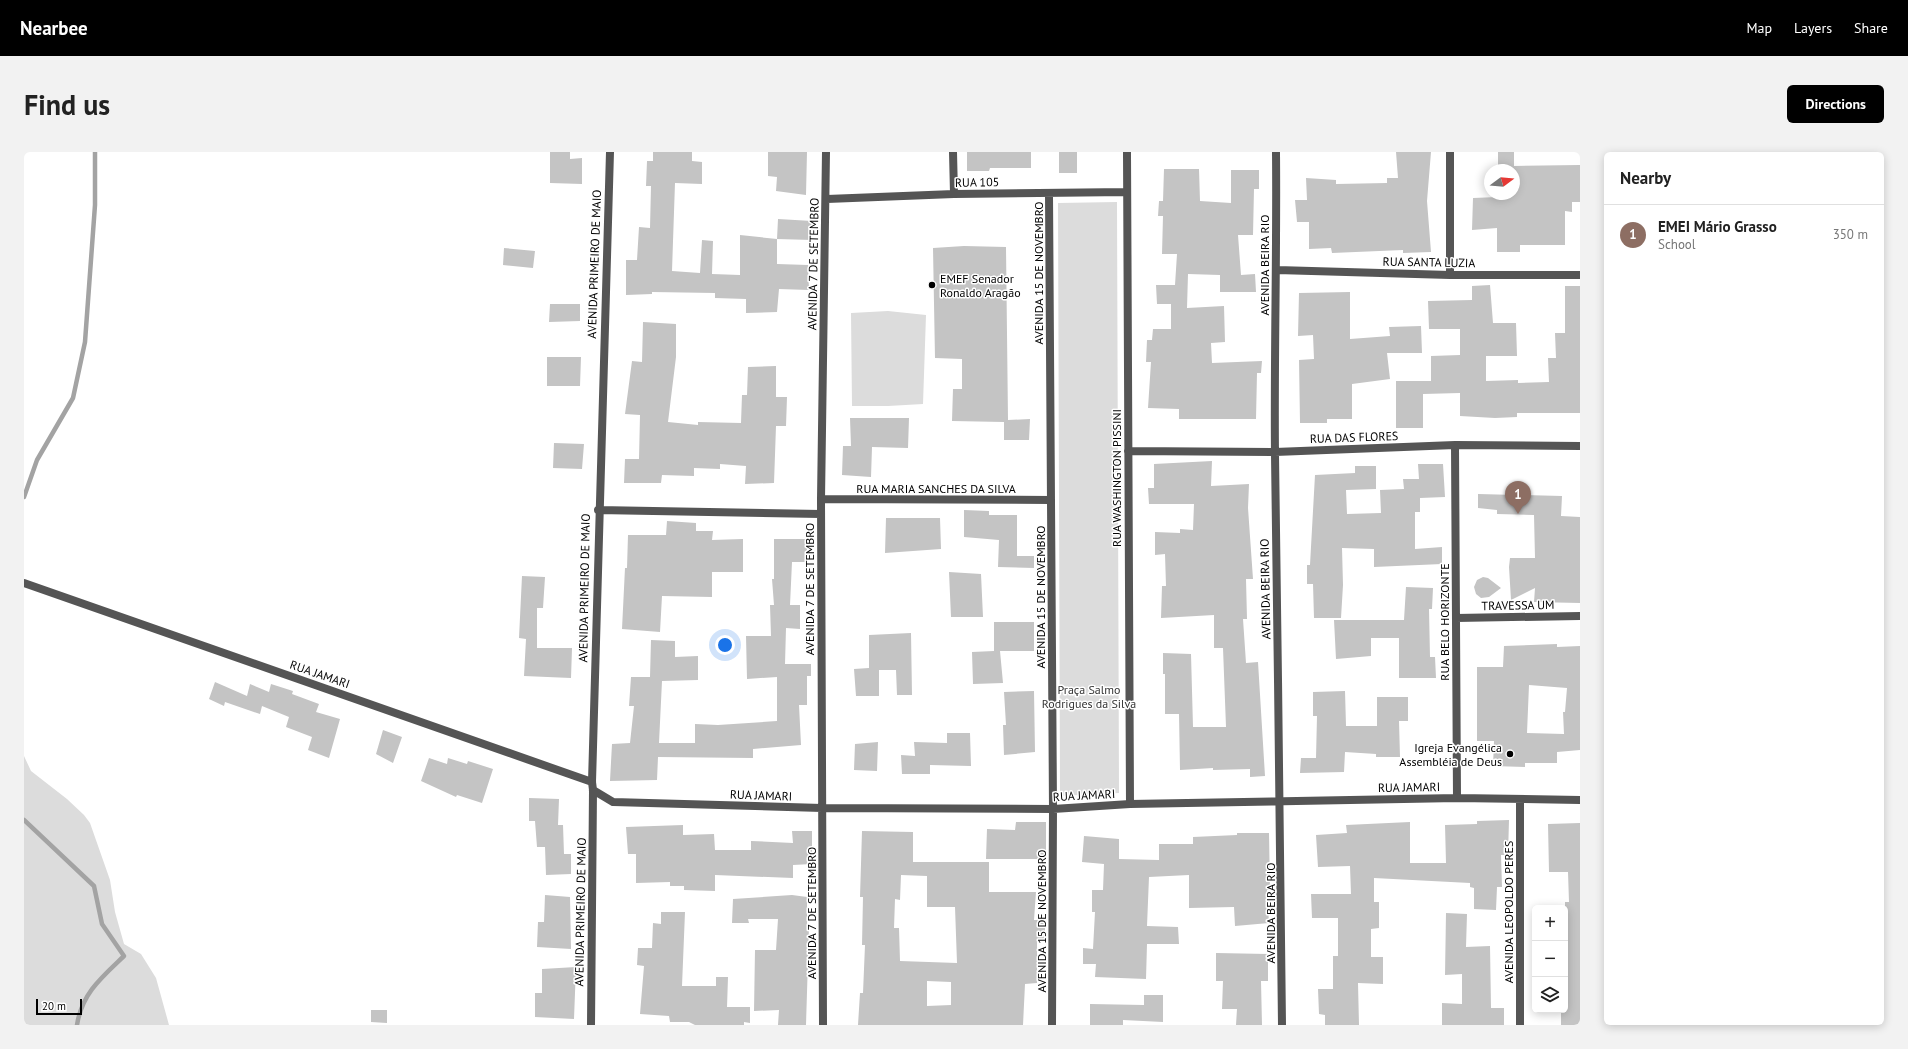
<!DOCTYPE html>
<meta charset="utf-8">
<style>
body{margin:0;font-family:"PT Sans",sans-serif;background:#f2f2f2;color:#222}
.controls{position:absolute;right:12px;bottom:12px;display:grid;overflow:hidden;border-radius:6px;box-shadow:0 2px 10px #0003}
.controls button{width:36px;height:36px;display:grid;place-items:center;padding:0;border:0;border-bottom:1px solid #e0e0e0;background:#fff;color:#222;font:20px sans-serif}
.compass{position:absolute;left:1460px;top:12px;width:36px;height:36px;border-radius:50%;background:#fff;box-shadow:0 2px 10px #0003;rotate:74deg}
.scale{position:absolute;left:12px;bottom:10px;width:46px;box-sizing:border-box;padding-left:4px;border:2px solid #000;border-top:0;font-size:11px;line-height:14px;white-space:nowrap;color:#000;-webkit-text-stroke:3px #fff;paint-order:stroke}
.you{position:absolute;left:701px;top:493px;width:14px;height:14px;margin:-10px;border:3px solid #fff;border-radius:50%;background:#1a73e8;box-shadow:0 0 0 6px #1a73e833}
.badge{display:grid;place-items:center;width:26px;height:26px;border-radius:50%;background:#000;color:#fff;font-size:13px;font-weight:700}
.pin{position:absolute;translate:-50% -33px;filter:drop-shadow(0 1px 2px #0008)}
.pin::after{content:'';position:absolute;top:21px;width:14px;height:12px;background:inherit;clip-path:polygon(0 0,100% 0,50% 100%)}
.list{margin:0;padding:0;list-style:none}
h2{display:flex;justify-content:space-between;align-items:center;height:52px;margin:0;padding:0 16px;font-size:17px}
h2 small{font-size:13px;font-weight:400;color:#767676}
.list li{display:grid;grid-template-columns:26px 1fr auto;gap:12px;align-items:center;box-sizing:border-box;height:60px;padding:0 16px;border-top:1px solid #e0e0e0}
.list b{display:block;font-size:15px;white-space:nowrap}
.list p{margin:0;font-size:13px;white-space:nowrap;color:#767676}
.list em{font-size:13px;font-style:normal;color:#767676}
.icon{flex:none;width:22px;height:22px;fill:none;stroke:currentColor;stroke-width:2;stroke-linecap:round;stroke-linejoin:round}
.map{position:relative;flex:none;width:1556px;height:873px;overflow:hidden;border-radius:6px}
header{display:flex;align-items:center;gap:24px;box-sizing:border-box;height:56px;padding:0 20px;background:#000;color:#fff}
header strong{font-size:19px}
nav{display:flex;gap:22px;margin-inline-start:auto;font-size:14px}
.intro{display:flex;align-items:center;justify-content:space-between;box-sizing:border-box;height:96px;padding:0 24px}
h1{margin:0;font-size:28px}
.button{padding:10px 18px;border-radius:6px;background:#000;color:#fff;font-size:14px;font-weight:700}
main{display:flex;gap:24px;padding:0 24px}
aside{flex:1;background:#fff;border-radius:6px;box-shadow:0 2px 10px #0003}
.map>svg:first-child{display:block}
.green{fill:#dcdcdc}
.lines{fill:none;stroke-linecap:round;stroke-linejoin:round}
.stream{stroke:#a3a3a3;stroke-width:4.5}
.building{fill:#c4c4c4;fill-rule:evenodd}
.minor{stroke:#555;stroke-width:8}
.poi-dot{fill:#000;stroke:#fff;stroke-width:1.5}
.labels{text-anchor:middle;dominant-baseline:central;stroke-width:3;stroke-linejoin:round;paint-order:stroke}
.street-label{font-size:12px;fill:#000;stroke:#fff}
.poi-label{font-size:12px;fill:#000;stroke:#fff;text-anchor:start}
.park-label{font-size:12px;fill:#333;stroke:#fff}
</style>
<header>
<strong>Nearbee</strong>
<nav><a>Map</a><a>Layers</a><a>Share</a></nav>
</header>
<div class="intro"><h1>Find us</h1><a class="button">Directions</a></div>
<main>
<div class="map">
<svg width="1556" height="873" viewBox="0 0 1556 873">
<rect width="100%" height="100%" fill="#fff"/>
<path class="green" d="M 1093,50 L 1095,641 L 1036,644 L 1034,51 Z
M 864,159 L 902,163 L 899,252 L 864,254 L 828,254 L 827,161 Z
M 0,604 L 7,619 L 43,647 L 60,663 L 66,671 L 86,728 L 91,760 L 100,792 L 117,802 L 132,826 L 145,873 L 0,873 Z"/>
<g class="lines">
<path class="stream" d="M 0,345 L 13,308 L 49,246 L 61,190 L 71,53 L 71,0
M 0,668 L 70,734 L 78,772 L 100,804 C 78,825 58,841 53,873"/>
</g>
<path class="building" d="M 526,0 L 546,0 L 546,7 L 558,6 L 558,32 L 526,31 Z
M 629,0 L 668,0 L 668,9 L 678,10 L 678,32 L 651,31 L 648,119 L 676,121 L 678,88 L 689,89 L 688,122 L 716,123 L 716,83 L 753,87 L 753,112 L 784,113 L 785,138 L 755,137 L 753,160 L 722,161 L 722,147 L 691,146 L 691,141 L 628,140 L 628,142 L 602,143 L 602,108 L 613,108 L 615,75 L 626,76 L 627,34 L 622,34 L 623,9 L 629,9 Z
M 744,0 L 783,0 L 782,43 L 752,39 L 753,25 L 744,24 Z
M 943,0 L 1007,0 L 1007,16 L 966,16 L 965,19 L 943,19 Z
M 1035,0 L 1053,0 L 1053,21 L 1035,21 Z
M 1372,0 L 1407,0 L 1403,49 L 1407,100 L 1379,101 L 1379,98 L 1308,101 L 1307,96 L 1285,97 L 1285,70 L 1273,70 L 1271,48 L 1283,48 L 1282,26 L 1312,28 L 1312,32 L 1363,31 L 1363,26 L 1374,26 Z
M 1474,0 L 1490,0 L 1490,14 L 1556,13 L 1556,50 L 1548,50 L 1548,60 L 1541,59 L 1541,93 L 1496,93 L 1496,100 L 1473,100 L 1473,76 L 1448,78 L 1449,46 L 1474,45 L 1474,42 L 1490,42 L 1490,18 L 1474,18 Z
M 1140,17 L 1175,17 L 1176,49 L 1207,51 L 1207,18 L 1235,18 L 1235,37 L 1230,37 L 1229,83 L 1214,83 L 1217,123 L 1231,122 L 1232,140 L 1196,140 L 1196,123 L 1164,122 L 1163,156 L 1200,154 L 1201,190 L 1187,191 L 1188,211 L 1238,209 L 1237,221 L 1233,221 L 1232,267 L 1155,267 L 1155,257 L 1124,256 L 1127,210 L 1122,210 L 1123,188 L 1128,188 L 1129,177 L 1147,177 L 1147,152 L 1133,152 L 1132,133 L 1151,133 L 1153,102 L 1138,102 L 1139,64 L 1134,64 L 1135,49 L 1139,49 Z
M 754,67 L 788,69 L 788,88 L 753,87 Z
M 940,94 L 982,95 L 984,268 L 1006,267 L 1005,288 L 980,288 L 980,270 L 928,269 L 929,237 L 938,237 L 938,207 L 911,206 L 909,96 Z
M 480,96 L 511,99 L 509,116 L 479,113 Z
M 1466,133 L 1469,171 L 1492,171 L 1493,204 L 1462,204 L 1462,229 L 1494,228 L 1494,231 L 1525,230 L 1524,206 L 1532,206 L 1531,181 L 1541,181 L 1541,134 L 1556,134 L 1556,261 L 1493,261 L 1493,265 L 1471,266 L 1436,264 L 1436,241 L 1399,242 L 1399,276 L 1372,276 L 1372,229 L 1407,229 L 1407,204 L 1436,203 L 1436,177 L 1405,177 L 1404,149 L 1448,148 L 1448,134 Z
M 1326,140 L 1326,187 L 1366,184 L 1365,175 L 1397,174 L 1398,201 L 1363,201 L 1366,227 L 1328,232 L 1328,267 L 1303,267 L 1303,271 L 1276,271 L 1275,208 L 1290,207 L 1289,183 L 1274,184 L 1275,141 Z
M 526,152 L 556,152 L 556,169 L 525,170 Z
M 619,170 L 652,172 L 652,205 L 644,270 L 674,273 L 674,270 L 717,271 L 718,243 L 723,243 L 724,215 L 752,214 L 752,245 L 763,245 L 762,274 L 752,274 L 750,331 L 721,332 L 722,314 L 696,312 L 696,317 L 670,316 L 670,324 L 638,323 L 637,331 L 600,331 L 601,307 L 615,307 L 616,263 L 601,262 L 608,209 L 618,210 Z
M 523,205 L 557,205 L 556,234 L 523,234 Z
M 826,266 L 885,266 L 884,296 L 848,295 L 847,325 L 818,323 L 819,294 L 827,294 Z
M 530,291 L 560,292 L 558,317 L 529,316 Z
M 1188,309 L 1187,334 L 1225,332 L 1224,356 L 1229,427 L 1222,427 L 1223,467 L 1219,467 L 1222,511 L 1234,510 L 1241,624 L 1226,625 L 1226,617 L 1189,618 L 1189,616 L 1156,618 L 1155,562 L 1141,562 L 1141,522 L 1139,522 L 1139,501 L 1167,502 L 1169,575 L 1202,575 L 1199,496 L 1190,496 L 1190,463 L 1137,466 L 1138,434 L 1142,434 L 1141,402 L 1131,403 L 1131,380 L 1156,381 L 1156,377 L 1169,378 L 1170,352 L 1125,352 L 1124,336 L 1130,336 L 1130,312 Z
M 1394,312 L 1419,312 L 1421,345 L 1396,346 L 1396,360 L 1391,360 L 1391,397 L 1418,395 L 1418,412 L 1350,415 L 1350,397 L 1318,396 L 1319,433 L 1317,466 L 1290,466 L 1289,432 L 1283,432 L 1283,413 L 1286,413 L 1291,323 L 1331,321 L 1331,314 L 1352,314 L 1352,337 L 1322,338 L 1323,362 L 1357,361 L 1356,338 L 1380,337 L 1379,327 L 1395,327 Z
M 1454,342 L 1538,344 L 1537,364 L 1556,365 L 1556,451 L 1510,450 L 1511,436 L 1487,448 L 1485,415 L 1486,406 L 1511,406 L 1510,363 L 1473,362 L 1473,358 L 1454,356 Z
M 940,358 L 965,359 L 965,363 L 993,363 L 993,404 L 1010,404 L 1010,416 L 974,415 L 975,388 L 940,385 Z
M 862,366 L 916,366 L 917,397 L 861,401 Z
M 643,369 L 672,371 L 672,379 L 689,379 L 688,388 L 719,387 L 719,420 L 688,420 L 688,445 L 638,444 L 636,480 L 598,477 L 601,416 L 603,416 L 604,383 L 642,383 Z
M 750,387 L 783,387 L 783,410 L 768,410 L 766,453 L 776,453 L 776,477 L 762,476 L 761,512 L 787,512 L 787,524 L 783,524 L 783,553 L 775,553 L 777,593 L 729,597 L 729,606 L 634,605 L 633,628 L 586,629 L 588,592 L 606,591 L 610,554 L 605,554 L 607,525 L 626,525 L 627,488 L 651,489 L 651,505 L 674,504 L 674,528 L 638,529 L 635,591 L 671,591 L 671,572 L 694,573 L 753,569 L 753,525 L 723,527 L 722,484 L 747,484 L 746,453 L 750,453 L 748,427 L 750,427 Z
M 925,420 L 957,422 L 959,465 L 927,465 Z
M 498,424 L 521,425 L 519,456 L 513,456 L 513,496 L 548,496 L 547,526 L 500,524 L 502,487 L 495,486 Z
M 1459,425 L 1464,426 L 1477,436 L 1465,445 L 1457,446 L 1452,442 L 1450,435 L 1453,428 Z
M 1382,435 L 1409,436 L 1408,457 L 1405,457 L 1406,505 L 1411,505 L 1412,526 L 1375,526 L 1375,486 L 1347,486 L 1347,504 L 1312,507 L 1310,468 L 1380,468 Z
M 970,470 L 1010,470 L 1010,499 L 976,499 L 979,531 L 949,532 L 948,500 L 970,499 Z
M 887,481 L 888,543 L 873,543 L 872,518 L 855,518 L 855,544 L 832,544 L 830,517 L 845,516 L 845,483 Z
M 1533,492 L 1533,495 L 1556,494 L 1556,598 L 1533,600 L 1533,611 L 1501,611 L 1501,615 L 1469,614 L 1470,589 L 1453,589 L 1453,515 L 1479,515 L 1480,494 ZM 1505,533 L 1543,536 L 1541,560 L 1539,560 L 1540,582 L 1503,581 Z
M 191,530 L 223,544 L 226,532 L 245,540 L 247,532 L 269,539 L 268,542 L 295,552 L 292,560 L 316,567 L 305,606 L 284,598 L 288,585 L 262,575 L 265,565 L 238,554 L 236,562 L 201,550 L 200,554 L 185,547 Z
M 1010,539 L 1011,600 L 980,603 L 979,573 L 982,573 L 980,540 Z
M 1321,539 L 1322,574 L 1353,574 L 1353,545 L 1384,545 L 1384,569 L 1375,569 L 1376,605 L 1352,605 L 1352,602 L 1321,600 L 1320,620 L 1276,621 L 1277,606 L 1292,606 L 1293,564 L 1289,564 L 1289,540 Z
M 359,578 L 378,585 L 369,611 L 352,602 Z
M 923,581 L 946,581 L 947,614 L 906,613 L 906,622 L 878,622 L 877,603 L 891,604 L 890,590 L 923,591 Z
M 854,590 L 853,619 L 830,618 L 831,592 Z
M 405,606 L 423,612 L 424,606 L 443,612 L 444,609 L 469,617 L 458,651 L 433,643 L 432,645 L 397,629 Z
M 505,646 L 535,647 L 534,673 L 539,673 L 540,702 L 547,702 L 547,722 L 522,723 L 521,695 L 513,695 L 511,669 L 505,669 Z
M 1485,668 L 1484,703 L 1477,703 L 1478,735 L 1473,735 L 1472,758 L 1450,757 L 1450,736 L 1446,735 L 1446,731 L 1350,726 L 1350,750 L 1355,750 L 1355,776 L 1347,777 L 1347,805 L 1359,805 L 1359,832 L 1334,831 L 1335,873 L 1301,873 L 1301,863 L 1295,862 L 1294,837 L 1309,837 L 1309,804 L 1314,804 L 1314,766 L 1288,766 L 1287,742 L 1327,742 L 1326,714 L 1294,715 L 1292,683 L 1323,681 L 1322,673 L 1386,670 L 1386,711 L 1422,711 L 1421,673 L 1453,672 L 1453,669 Z
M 992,670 L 1022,670 L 1022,707 L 962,707 L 963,677 L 991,678 Z
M 1556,671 L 1556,873 L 1537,873 L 1537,858 L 1541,858 L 1541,750 L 1545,750 L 1544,720 L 1525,720 L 1524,672 Z
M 659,673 L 659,683 L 690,682 L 691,698 L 727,698 L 727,689 L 769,691 L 768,679 L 788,679 L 788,712 L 769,713 L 769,726 L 691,723 L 691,739 L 660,738 L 660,734 L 646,734 L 646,730 L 612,731 L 612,702 L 604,702 L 602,675 Z
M 838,679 L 889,680 L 889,710 L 965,710 L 965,740 L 1012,740 L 1010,768 L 1021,768 L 1021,788 L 1013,788 L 1013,831 L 1001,832 L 999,873 L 834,873 L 836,841 L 839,841 L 841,793 L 838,793 L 839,745 L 836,745 ZM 877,723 L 903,724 L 903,755 L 931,755 L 933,811 L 876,809 L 875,776 L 870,776 L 871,747 L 876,748 ZM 903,829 L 927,830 L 927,853 L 903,854 Z
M 1213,681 L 1245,681 L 1246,738 L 1243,738 L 1245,771 L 1211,774 L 1210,755 L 1165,756 L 1165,723 L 1125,725 L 1123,774 L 1154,775 L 1155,792 L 1123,792 L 1122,827 L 1071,825 L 1072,812 L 1059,812 L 1059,796 L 1069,797 L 1071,760 L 1068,760 L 1068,738 L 1079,738 L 1080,712 L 1058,710 L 1060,684 L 1095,687 L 1095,707 L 1135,708 L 1135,692 L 1169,692 L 1169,685 L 1213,683 Z
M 521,743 L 546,745 L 547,797 L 513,795 L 514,770 L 520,770 Z
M 768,743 L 783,745 L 783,775 L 785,775 L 782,873 L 754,873 L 755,858 L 730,859 L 731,798 L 752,798 L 754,767 L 724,767 L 725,771 L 708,771 L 709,747 Z
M 637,760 L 661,760 L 658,834 L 692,834 L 692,825 L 704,825 L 703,855 L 726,855 L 726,871 L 720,870 L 720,873 L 671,873 L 665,870 L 646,870 L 645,864 L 616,862 L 620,814 L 613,813 L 614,796 L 628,796 L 629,771 L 637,772 Z
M 1422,761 L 1443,762 L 1442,795 L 1466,794 L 1467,856 L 1480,856 L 1480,873 L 1418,873 L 1418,851 L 1438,852 L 1438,822 L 1421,823 Z
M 1192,801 L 1244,802 L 1244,829 L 1237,829 L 1238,873 L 1212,873 L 1213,857 L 1198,857 L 1199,829 L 1192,829 Z
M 552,815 L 550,867 L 511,865 L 511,841 L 518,841 L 518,817 Z
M 1120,843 L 1139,843 L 1139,870 L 1099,868 L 1099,873 L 1066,873 L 1066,852 L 1120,853 Z
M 347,858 L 363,858 L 363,871 L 347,870 Z"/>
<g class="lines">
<path class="minor" d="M 929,0 L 930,42
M 1103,0 L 1106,652
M 1252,0 C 1253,101 1250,202 1251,303 C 1253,493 1257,683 1258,873
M 1426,0 L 1426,123
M 1025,42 L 1029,657 L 1028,873
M 803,47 L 930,42 L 1103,40
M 1253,118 L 1426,123 L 1556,123
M 1431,293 L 1433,646
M 1104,299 L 1251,300 L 1431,293 L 1556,294
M 797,347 L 1027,348
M 574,358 L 797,362
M 0,431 L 568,630
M 1432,466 L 1556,464
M 569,638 L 589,650 L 798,656 L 1029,657 L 1106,652 L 1433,646 L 1556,648
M 1496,648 L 1496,873
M 567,873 L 569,638 L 568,630 L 586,0
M 799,873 L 797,347 L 802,0"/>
</g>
<g class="poi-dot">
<circle cx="908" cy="133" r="4"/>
<circle cx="1486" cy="602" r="4"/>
</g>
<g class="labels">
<g class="street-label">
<text transform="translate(953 30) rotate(-1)">RUA 105</text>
<text transform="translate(1405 110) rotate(1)">RUA SANTA LUZIA</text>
<text transform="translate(570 112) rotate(-88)">AVENIDA PRIMEIRO DE MAIO</text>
<text transform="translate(789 112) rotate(-89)">AVENIDA 7 DE SETEMBRO</text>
<text transform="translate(1240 113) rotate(-90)">AVENIDA BEIRA RIO</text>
<text transform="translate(1014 121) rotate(-90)">AVENIDA 15 DE NOVEMBRO</text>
<text transform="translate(1330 285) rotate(-2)">RUA DAS FLORES</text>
<text transform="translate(1092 326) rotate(-90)">RUA WASHINGTON PISSINI</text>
<text x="912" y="336">RUA MARIA SANCHES DA SILVA</text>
<text transform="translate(560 436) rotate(-89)">AVENIDA PRIMEIRO DE MAIO</text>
<text transform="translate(785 437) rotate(-90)">AVENIDA 7 DE SETEMBRO</text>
<text transform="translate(1241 437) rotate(-91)">AVENIDA BEIRA RIO</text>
<text transform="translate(1016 445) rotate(-90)">AVENIDA 15 DE NOVEMBRO</text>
<text transform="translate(1494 453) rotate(-1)">TRAVESSA UM</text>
<text transform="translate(1420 470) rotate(-90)">RUA BELO HORIZONTE</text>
<text transform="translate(296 522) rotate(19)">RUA JAMARI</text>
<text transform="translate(1385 635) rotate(-1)">RUA JAMARI</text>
<text transform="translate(737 643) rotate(2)">RUA JAMARI</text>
<text transform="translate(1060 643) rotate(-3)">RUA JAMARI</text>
<text transform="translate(556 760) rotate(-89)">AVENIDA PRIMEIRO DE MAIO</text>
<text transform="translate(1484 760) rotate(-90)">AVENIDA LEOPOLDO PERES</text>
<text transform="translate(787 761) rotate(-90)">AVENIDA 7 DE SETEMBRO</text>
<text transform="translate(1246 761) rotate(-90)">AVENIDA BEIRA RIO</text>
<text transform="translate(1017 769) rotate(-90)">AVENIDA 15 DE NOVEMBRO</text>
</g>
<g class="poi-label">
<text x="916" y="126">EMEF Senador<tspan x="916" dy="14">Ronaldo Aragão</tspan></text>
<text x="1478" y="595" text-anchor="end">Igreja Evangélica<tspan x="1478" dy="14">Assembléia de Deus</tspan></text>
</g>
<g class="park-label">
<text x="1065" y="537">Praça Salmo<tspan x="1065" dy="14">Rodrigues da Silva</tspan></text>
</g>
</g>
</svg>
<div class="controls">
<button>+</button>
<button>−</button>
<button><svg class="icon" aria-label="layers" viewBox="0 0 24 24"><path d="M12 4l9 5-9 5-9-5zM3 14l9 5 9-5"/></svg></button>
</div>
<svg class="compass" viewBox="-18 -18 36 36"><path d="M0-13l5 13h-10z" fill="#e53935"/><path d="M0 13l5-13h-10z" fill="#767676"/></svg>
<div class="scale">20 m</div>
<div class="you"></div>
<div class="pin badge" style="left:1494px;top:362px;background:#8d6e63">1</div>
</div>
<aside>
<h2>Nearby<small></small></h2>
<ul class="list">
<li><span class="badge" style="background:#8d6e63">1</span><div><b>EMEI Mário Grasso</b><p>School</p></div><em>350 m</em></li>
</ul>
</aside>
</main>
